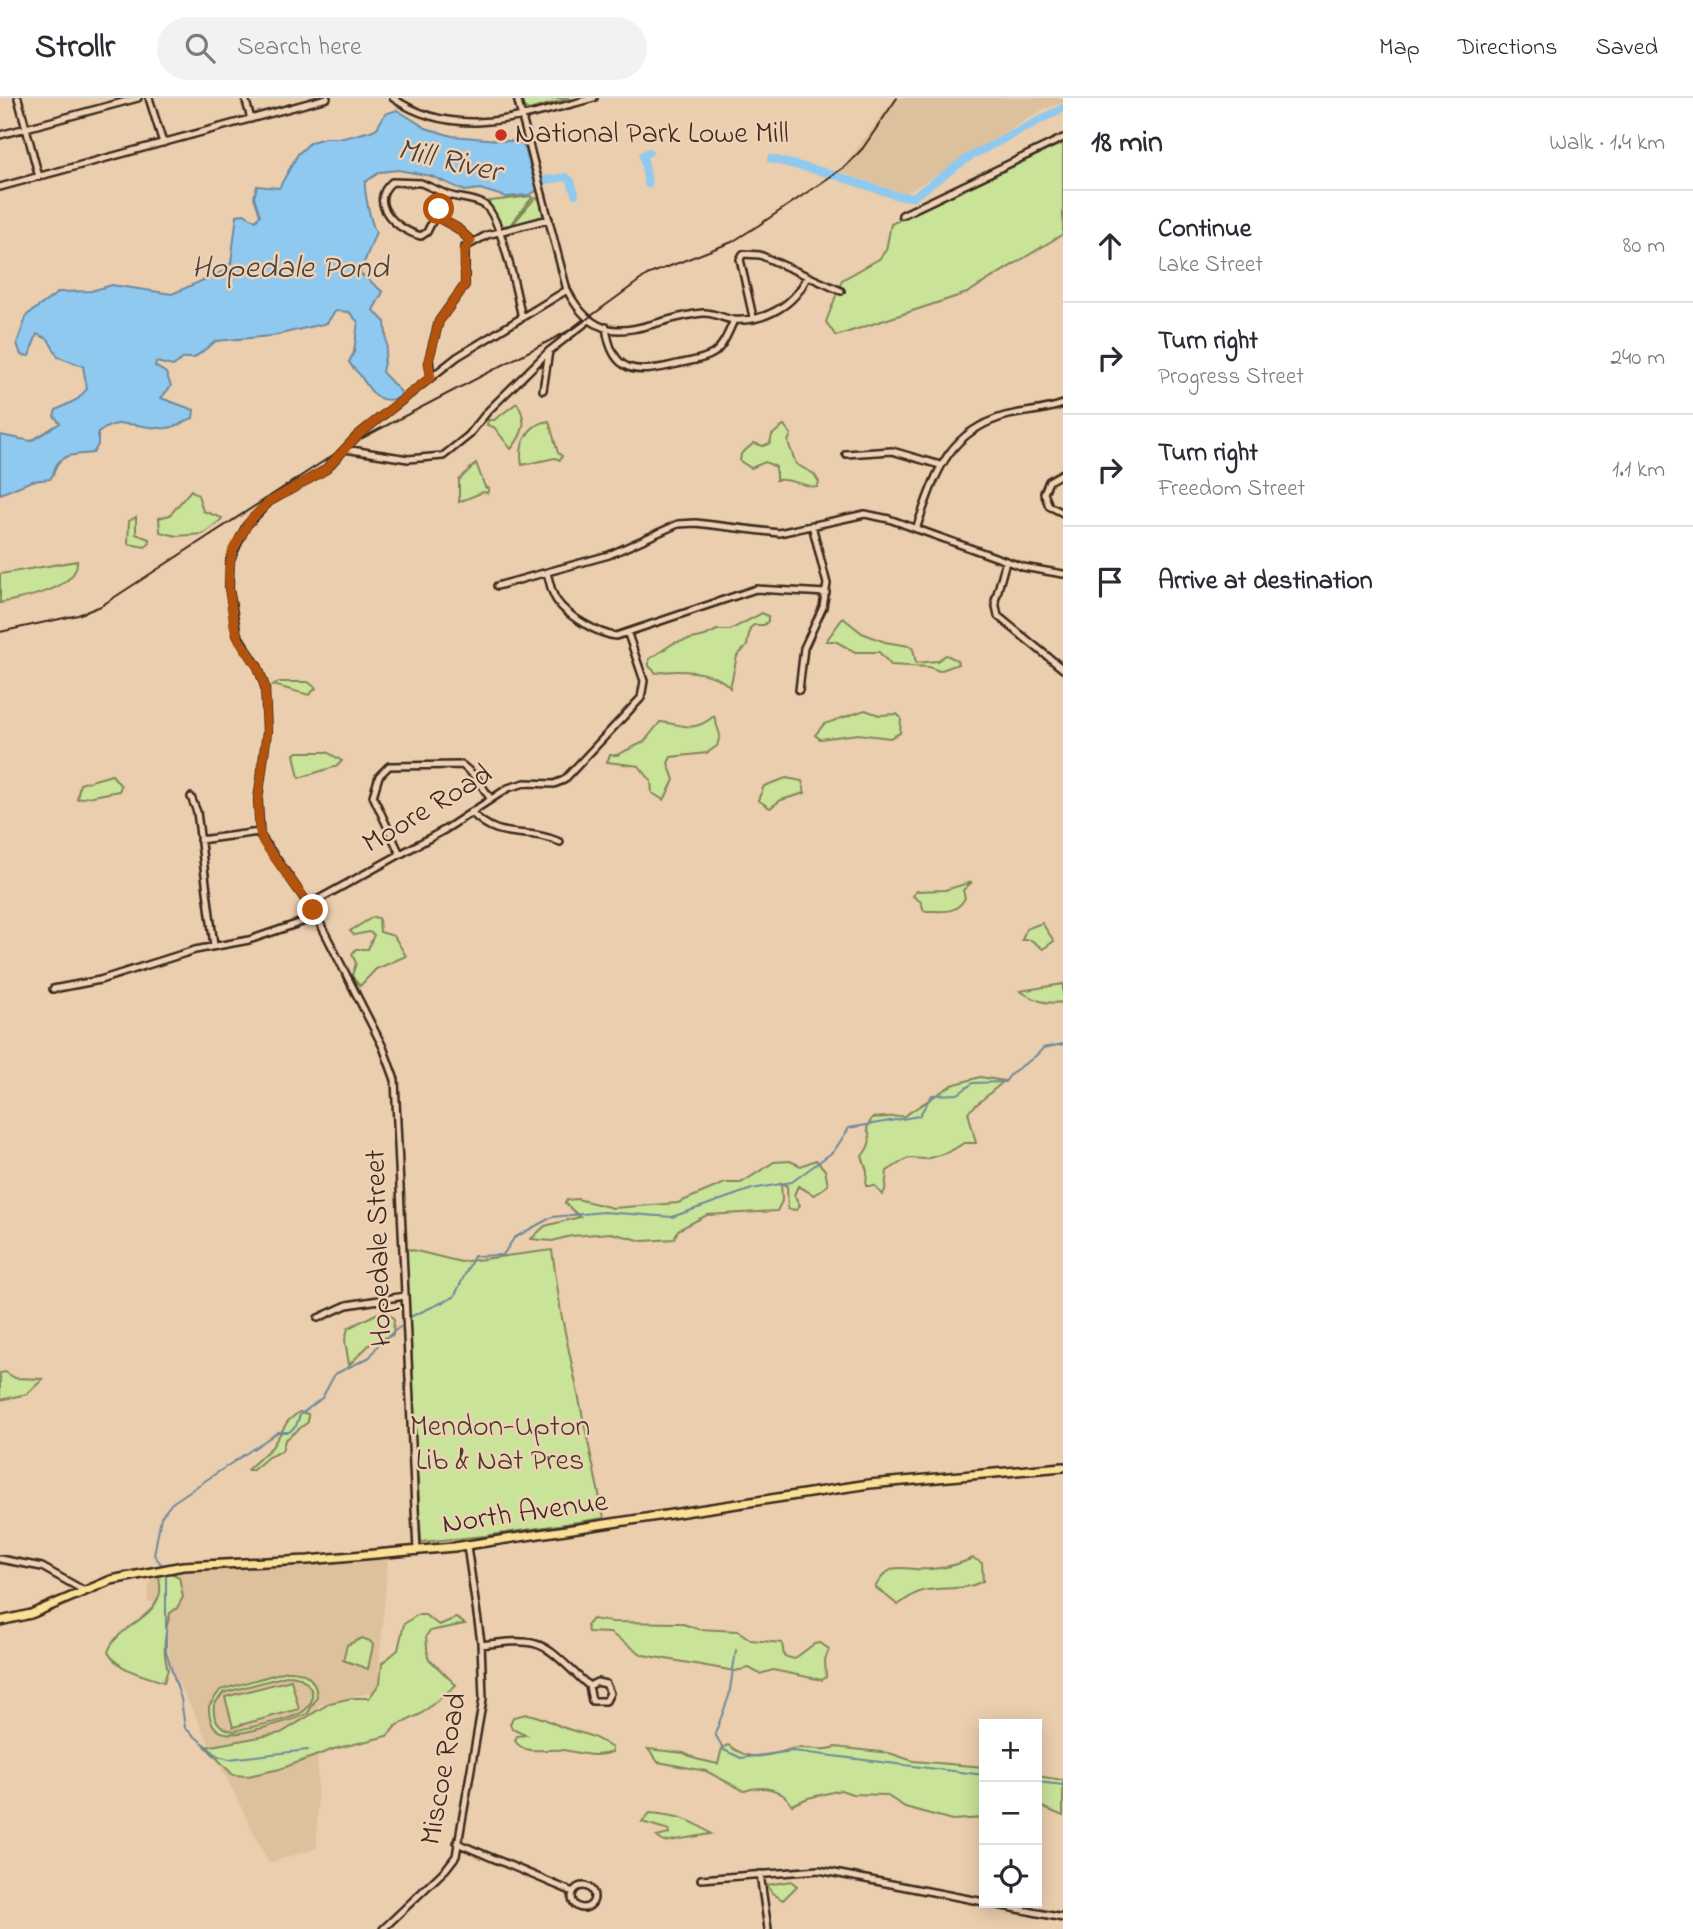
<!DOCTYPE html>
<meta charset="utf-8">
<style>
body{margin:0;font-family:"Indie Flower",sans-serif;background:#f2f2f3;color:#2b2b33}
.controls{position:absolute;right:21px;bottom:21px;display:grid;overflow:hidden;border-radius:0px;box-shadow:0 4px 18px #0003}
.controls button{width:63px;height:63px;display:grid;place-items:center;padding:0;border:0;border-bottom:2px solid #e1e1e2;background:#fff;color:#2b2b33;font:35px sans-serif}
.stop{position:absolute;width:21px;height:21px;margin:-16px;border:5px solid #b45309;border-radius:50%;background:#fff}
.stop.end{background:#b45309;border-color:#fff;box-shadow:0 2px 7px #0008}
.list{margin:0;padding:0;list-style:none}
h2{display:flex;justify-content:space-between;align-items:center;height:91px;margin:0;padding:0 28px;font-size:30px}
h2 small{font-size:23px;font-weight:400;color:#7c7c81}
.list li{display:grid;grid-template-columns:46px 1fr auto;gap:21px;align-items:center;box-sizing:border-box;height:112px;padding:0 28px;border-top:2px solid #e1e1e2}
.list b{display:block;font-size:26px;white-space:nowrap}
.list p{margin:0;font-size:23px;white-space:nowrap;color:#7c7c81}
.list em{font-size:23px;font-style:normal;color:#7c7c81}
.icon{flex:none;width:38px;height:38px;fill:none;stroke:currentColor;stroke-width:2;stroke-linecap:round;stroke-linejoin:round}
.map{position:relative;flex:none;width:1063px;height:1831px;overflow:hidden}
header{display:flex;align-items:center;gap:42px;box-sizing:border-box;height:98px;padding:0 35px;background:#fff;border-bottom:2px solid #e1e1e2}
header strong{font-size:33px}
nav{display:flex;gap:38px;margin-inline-start:auto;font-size:24px}
.search{width:490px;height:63px;background:#f2f2f3;display:flex;align-items:center;gap:18px;box-sizing:border-box;padding:0 24px;border-radius:38px;color:#7c7c81;font-size:26px}
main{display:flex}
aside{flex:1;background:#fff}
.map>svg:first-child{display:block}
.built{fill:#ddc09c}
.green{fill:#c9e399;stroke:#82865c;stroke-width:2;fill-rule:evenodd}
.water{fill:#90c9ef;stroke:#6e899b;stroke-width:2}
.lines{fill:none;stroke-linecap:round;stroke-linejoin:round}
.stream{stroke:#6e899b;stroke-width:2}
.river{stroke:#90c9ef;stroke-width:8}
.minor-casing{stroke:#3b2a1e;stroke-width:10}
.major-casing{stroke:#3b2a1e;stroke-width:12}
.minor{stroke:#efd2b5;stroke-width:5}
.major{stroke:#fadf96;stroke-width:7}
.rail{stroke:#3b2a1e;stroke-width:2}
.route{stroke:#b45309;stroke-width:9}
.poi-dot{fill:#c8321e;stroke:#efd2b5;stroke-width:2.5}
.labels{text-anchor:middle;dominant-baseline:central;stroke-width:5;stroke-linejoin:round;paint-order:stroke}
.poi-label{font-size:30px;fill:#3b2a1e;stroke:#efd2b5;text-anchor:start}
.street-label{font-size:30px;fill:#3b2a1e;stroke:#efd2b5}
.park-label{font-size:30px;fill:#493c2a;stroke:#efd2b5}
.water-label{font-size:32px;font-style:italic;fill:#48423d;stroke:#efd2b5}
</style>
<header>
<strong>Strollr</strong>
<div class="search"><svg class="icon" aria-label="search" viewBox="0 0 24 24"><circle cx="10" cy="10" r="6"/><path d="M15 15l6 6"/></svg>Search here</div>
<nav><a>Map</a><a>Directions</a><a>Saved</a></nav>
</header>
<main>
<div class="map">
<svg width="1063" height="1831" viewBox="0 0 1063 1831">
<rect width="100%" height="100%" fill="#ebcead"/>
<filter id="ink" filterUnits="userSpaceOnUse"><feTurbulence type="fractalNoise" baseFrequency=".0143" numOctaves="2"/><feDisplacementMap in="SourceGraphic" scale="14" xChannelSelector="R" yChannelSelector="G"/><feConvolveMatrix kernelMatrix="1 2 1 2 8 2 1 2 1" color-interpolation-filters="sRGB"/></filter>
<g filter="url(#ink)">
<path class="built" d="M 895,0 L 1063,0 L 1063,5 L 1044,11 L 905,96 L 837,73 L 847,64 Z
M 388,1461 L 377,1593 L 318,1607 L 317,1750 L 269,1765 L 174,1575 L 169,1558 L 166,1507 L 147,1503 L 151,1478 L 204,1470 Z"/>
<path class="green" d="M 521,0 L 570,0 L 529,12 L 523,9 Z
M 1063,45 L 1063,136 L 967,195 L 836,238 L 826,224 L 842,182 L 879,161 L 886,152 L 891,126 Z
M 531,98 L 532,100 L 510,127 L 503,128 L 483,104 Z
M 535,100 L 540,101 L 543,118 L 512,127 Z
M 517,305 C 528,323 524,335 511,351 L 494,329 L 487,327 L 488,322 L 494,322 Z
M 549,323 L 558,355 L 562,358 L 560,362 L 555,360 L 522,367 C 518,347 527,326 549,323 Z
M 784,327 L 791,336 L 788,344 L 796,366 L 814,376 L 819,384 L 817,389 C 801,388 791,380 776,382 L 776,369 L 765,364 L 751,370 L 740,363 L 741,356 L 754,345 L 763,348 L 770,345 L 772,337 Z
M 476,365 L 485,389 L 489,391 L 487,395 L 483,394 L 459,404 L 459,382 Z
M 191,392 L 198,397 L 203,413 L 222,420 L 221,422 L 203,436 L 177,438 L 160,434 L 159,420 L 170,417 Z
M 136,419 L 136,436 L 149,441 L 150,445 L 145,449 L 128,446 L 129,423 Z
M 77,463 C 78,492 22,500 0,505 L 0,476 Z
M 762,515 L 768,518 L 768,523 L 764,527 L 754,527 L 750,530 L 747,548 L 737,558 L 730,590 C 716,572 677,571 656,575 L 649,568 L 649,561 L 674,545 L 705,538 L 717,532 L 730,532 Z
M 843,520 L 862,535 L 885,544 L 909,548 L 913,551 L 916,565 L 937,563 L 946,557 L 957,562 L 958,566 L 939,573 L 929,569 L 891,567 L 879,554 L 855,554 L 835,543 L 826,543 Z
M 279,584 L 308,584 L 316,590 L 309,597 L 273,587 Z
M 865,612 L 879,617 L 897,616 L 901,620 L 900,635 L 890,640 L 858,636 L 820,641 L 815,637 L 824,626 Z
M 714,618 L 720,637 L 717,648 L 707,655 L 671,659 L 668,665 L 674,682 L 664,702 L 652,695 L 651,683 L 639,668 L 607,664 L 610,657 L 617,657 L 644,644 L 660,624 C 684,626 692,636 714,618 Z
M 298,654 L 327,654 L 342,663 L 337,668 L 299,680 L 294,656 Z
M 112,677 L 121,688 L 119,693 L 77,701 L 80,686 Z
M 786,680 L 802,683 L 805,695 L 781,702 L 770,710 L 758,702 L 764,688 Z
M 972,784 L 963,792 L 965,800 C 955,818 941,812 924,813 L 921,804 L 913,798 L 916,793 L 945,792 Z
M 373,819 L 379,820 L 380,834 L 394,838 L 406,858 L 376,871 L 360,888 L 352,878 L 356,865 L 352,856 L 356,851 L 368,851 L 374,837 L 369,834 L 354,837 L 350,833 Z
M 1042,825 L 1054,843 L 1043,851 L 1031,842 L 1022,842 L 1026,831 Z
M 1063,886 L 1063,904 C 1045,907 1035,902 1020,893 Z
M 980,979 L 1004,983 L 968,1014 L 976,1045 L 964,1045 L 949,1054 L 926,1061 L 908,1060 L 887,1073 L 885,1092 L 882,1097 L 875,1088 L 866,1088 L 867,1073 L 862,1058 C 870,1048 872,1041 867,1030 L 872,1020 L 904,1018 L 952,987 Z
M 816,1062 L 825,1072 L 828,1087 L 814,1097 L 798,1088 L 794,1097 L 800,1107 L 797,1112 L 788,1111 L 787,1088 L 781,1085 L 782,1103 L 777,1113 L 707,1117 L 678,1132 L 674,1141 L 643,1143 L 611,1135 L 571,1138 L 552,1143 L 531,1141 L 545,1128 L 580,1119 L 565,1105 L 567,1102 L 577,1101 L 613,1110 L 678,1105 L 725,1085 L 741,1085 L 774,1064 L 790,1063 L 801,1068 Z
M 404,1150 L 461,1164 L 552,1152 L 561,1215 L 604,1420 L 485,1438 L 421,1444 Z
M 384,1212 L 394,1221 L 393,1237 L 371,1245 L 349,1267 L 345,1242 L 348,1230 Z
M 5,1274 L 15,1280 L 43,1281 L 27,1296 L 0,1302 L 0,1275 Z
M 299,1314 L 308,1316 L 308,1324 L 285,1342 L 282,1353 L 268,1359 L 253,1372 L 247,1372 L 272,1349 L 288,1323 Z
M 973,1460 L 982,1465 L 983,1483 C 962,1494 944,1488 922,1493 C 914,1495 905,1502 898,1507 L 875,1489 C 893,1459 903,1474 931,1471 C 945,1470 960,1466 973,1460 Z
M 169,1474 L 179,1479 L 183,1499 L 177,1510 L 170,1515 C 165,1532 162,1555 168,1571 L 164,1584 C 145,1578 117,1572 108,1554 C 116,1529 151,1523 159,1498 C 162,1491 159,1483 159,1476 Z
M 417,1517 L 425,1517 L 439,1527 L 456,1520 L 465,1526 L 430,1533 L 426,1538 L 428,1560 L 456,1587 L 421,1616 L 396,1628 L 387,1638 L 334,1651 L 280,1671 L 248,1678 L 233,1677 L 206,1649 L 281,1635 L 330,1605 L 352,1600 L 369,1600 L 380,1585 L 382,1565 L 398,1552 L 404,1526 Z
M 592,1521 L 612,1524 L 680,1525 L 698,1531 L 738,1533 L 751,1542 L 782,1545 L 784,1558 L 794,1561 L 814,1546 L 820,1545 L 829,1551 L 825,1562 L 826,1579 L 822,1582 L 773,1572 L 760,1576 L 749,1570 L 735,1573 L 643,1557 L 610,1535 L 588,1534 L 587,1527 Z
M 362,1540 L 370,1543 L 373,1547 L 368,1571 L 343,1562 L 347,1547 Z
M 287,1573 C 305,1572 316,1581 317,1599 L 308,1615 C 297,1622 282,1624 270,1628 C 247,1634 208,1649 209,1608 L 220,1592 ZM 290,1577 C 308,1578 321,1599 305,1612 C 293,1623 251,1628 234,1633 C 220,1631 212,1622 214,1607 L 223,1595 Z
M 291,1582 L 299,1611 L 233,1629 L 225,1599 Z
M 527,1616 C 544,1618 555,1628 571,1632 C 588,1637 595,1638 612,1650 L 612,1654 C 594,1661 580,1654 562,1652 C 545,1650 526,1658 515,1643 L 517,1638 L 526,1637 L 512,1631 L 510,1626 L 513,1619 Z
M 728,1647 C 750,1664 765,1659 791,1651 C 806,1647 821,1655 835,1649 L 889,1655 L 913,1663 L 984,1669 L 984,1720 L 952,1722 L 905,1709 L 886,1697 L 852,1696 L 841,1692 L 808,1700 L 792,1707 C 782,1690 762,1687 744,1693 L 706,1673 L 658,1664 L 648,1651 L 684,1655 L 696,1661 L 718,1666 L 722,1650 Z
M 1037,1678 L 1063,1682 L 1063,1718 L 1037,1707 Z
M 650,1715 C 675,1717 692,1721 711,1736 L 664,1744 L 657,1739 L 669,1736 L 669,1732 L 642,1724 Z
M 791,1783 L 797,1788 L 783,1802 L 772,1795 L 767,1787 Z"/>
<path class="water" d="M 397,12 L 426,30 L 452,38 L 520,44 L 525,50 L 532,75 L 540,75 L 543,89 L 529,97 L 506,99 L 480,91 L 465,93 L 431,78 L 398,72 L 380,74 L 365,84 C 364,93 371,127 376,134 L 360,175 L 383,194 L 373,212 L 385,224 L 387,249 L 382,274 L 401,294 L 400,300 C 376,307 371,293 360,277 C 356,272 352,270 349,264 L 354,254 L 358,224 L 349,214 L 335,213 L 327,225 L 272,238 L 216,243 L 194,260 L 184,260 L 173,268 L 156,264 L 155,268 L 166,275 L 171,288 L 161,300 L 194,312 L 193,320 C 184,323 177,329 167,330 C 141,332 121,316 98,335 L 98,347 L 93,355 C 82,357 67,354 58,365 C 53,371 55,376 50,381 L 32,383 L 0,396 L 0,337 L 31,343 L 60,325 L 54,318 L 56,312 L 78,301 L 87,291 L 83,268 L 58,259 L 48,241 L 37,236 L 29,258 L 21,257 L 17,245 L 27,217 L 59,194 L 91,193 L 112,187 L 172,196 L 224,173 L 231,165 L 237,117 L 244,116 L 256,123 L 260,117 L 254,99 L 257,88 L 279,90 L 298,56 L 311,44 L 325,40 L 344,40 L 371,33 L 377,30 L 385,16 Z"/>
<g class="lines">
<path class="stream" d="M 410,1219 L 454,1199 L 474,1158 L 503,1157 L 514,1140 L 552,1119 L 603,1114 L 672,1119 L 752,1091 L 792,1084 L 834,1053 L 849,1030 L 919,1018 L 932,997 L 958,996 L 973,985 L 1005,984 C 1015,967 1032,966 1043,950 L 1063,946
M 162,1467 L 154,1457 L 161,1419 L 172,1405 L 278,1334 L 289,1334 L 296,1328 L 300,1317 L 322,1300 L 335,1276 L 370,1259 L 380,1244 L 400,1229
M 166,1476 L 166,1554 L 181,1601 L 185,1630 L 218,1658 L 229,1661 L 308,1652
M 736,1552 L 729,1598 L 715,1636 L 724,1652 L 741,1660 L 793,1653 L 984,1677
M 1037,1684 L 1063,1687"/>
<path class="river" d="M 771,61 L 828,75 L 898,98 L 913,99 L 971,58 L 1063,10
M 531,84 L 566,79 L 571,83 L 575,96
M 648,86 L 643,57 L 649,54"/>
<g class="minor-casing">
<path id="minor" d="M 18,0 L 39,79
M 149,0 L 163,45
M 245,0 L 251,21
M 393,0 C 456,44 527,17 594,0
M 517,0 L 567,192 C 603,262 647,220 703,215 C 714,214 723,221 734,222 C 764,224 796,207 807,178
M 0,37 L 138,0
M 0,89 L 327,0
M 446,96 L 421,85 L 392,84 C 366,106 399,133 421,138 L 427,134 L 446,96 C 458,101 472,100 483,106 C 501,115 517,198 522,220
M 902,117 L 1063,40
M 435,118 L 457,130 L 471,143
M 753,219 L 740,161 L 743,156 L 760,157 L 841,193
M 606,229 C 612,277 637,276 677,266 C 689,263 704,262 714,255 C 724,247 729,233 734,222
M 431,279 L 429,261 L 439,223 L 465,187 L 465,149 L 487,137 L 549,121
M 543,292 L 549,253 L 589,222
M 345,351 L 408,361 L 443,358 L 468,338 L 488,313 L 549,253
M 846,356 L 892,353 L 940,367
M 1063,375 L 1049,383 L 1044,395 L 1049,408 L 1063,415
M 916,431 C 935,379 945,335 1005,318 C 1024,313 1045,313 1063,306
M 1006,463 L 995,503 L 998,518 L 1063,571
M 547,475 C 550,484 551,495 557,503 C 567,518 598,536 616,538 L 756,491 L 826,495
M 497,488 L 609,457 L 678,426 L 696,425 L 779,435 L 865,416 L 889,421 L 1023,469 L 1063,476
M 799,592 L 804,550 L 823,509 L 827,486 L 812,427
M 191,699 L 197,714 L 214,848
M 471,714 C 501,745 523,728 560,744
M 200,742 L 259,734
M 400,756 L 373,698 L 379,678 L 389,668 L 462,667 L 476,679 L 490,700
M 310,806 L 446,731 L 508,690 L 525,685 L 554,686 L 564,682 L 641,600 L 644,583 L 628,536
M 53,891 L 100,882 L 195,852 L 249,842 L 317,819
M 318,1220 L 347,1207 L 405,1198
M 417,1453 L 395,982 L 383,949 L 317,819 L 260,737 L 258,702 L 267,634 L 265,589 L 258,569 L 237,536 L 229,490 L 230,462 L 246,428 L 269,404 L 325,372 L 358,337 L 457,259 L 567,192
M 0,1461 L 42,1469 L 83,1492
M 481,1547 C 547,1538 542,1546 589,1588 L 592,1603 L 606,1603 L 610,1595 L 606,1586 L 597,1584 L 589,1588
M 457,1745 L 573,1794
M 760,1776 L 768,1831
M 701,1781 L 819,1772 L 984,1804
M572 1799a11 11 0 1 1 22 0a11 11 0 1 1-22 0Z
M 988,1805 L 1063,1820
M 383,1831 L 446,1771 L 456,1758 L 483,1601 L 481,1544 L 467,1448"/>
</g>
<g class="major-casing">
<path id="major" d="M 0,1523 L 31,1516 L 111,1482 L 183,1468 L 308,1462 L 454,1449 L 869,1386 L 1063,1369"/>
</g>
<use href="#minor" class="minor"/>
<use href="#major" class="major"/>
<path class="rail" d="M 0,534 L 78,517 L 101,508 L 347,348 L 576,229 L 647,177 L 732,144 L 759,127 L 846,68 L 863,50 L 897,0"/>
</g>
</g>
<g class="lines" filter="url(#ink)">
<path class="route" d="M 313,812 L 263,744 L 259,731 L 258,702 L 267,634 L 265,589 L 258,569 L 239,542 L 234,527 L 229,490 L 229,470 L 233,451 L 251,421 L 269,404 L 325,372 L 358,337 L 431,279 L 428,265 L 439,223 L 465,187 L 464,153 L 471,143 L 457,130 L 435,118 L 439,111"/>
</g>
<circle class="poi-dot" cx="501" cy="37" r="7"/>
<g class="labels">
<g class="poi-label">
<text x="515" y="37">National Park Lowe Mill</text>
</g>
<g class="street-label">
<text transform="translate(428 712) rotate(-31)">Moore Road</text>
<text transform="translate(380 1150) rotate(-92)">Hopedale Street</text>
<text transform="translate(525 1416) rotate(-8)">North Avenue</text>
<text transform="translate(445 1671) rotate(-80)">Miscoe Road</text>
</g>
<g class="park-label">
<text x="500" y="1330">Mendon-Upton<tspan x="500" dy="34">Lib &amp; Nat Pres</tspan></text>
</g>
<g class="water-label">
<text transform="translate(449 64) rotate(13)">Mill River</text>
<text x="290" y="171">Hopedale Pond</text>
</g>
</g>
</svg>
<div class="controls">
<button>+</button>
<button>−</button>
<button><svg class="icon" aria-label="locate" viewBox="0 0 24 24"><circle cx="12" cy="12" r="6"/><path d="M12 2v4M12 18v4M2 12h4M18 12h4"/></svg></button>
</div>
<div class="stop" style="left:439px;top:111px"></div>
<div class="stop end" style="left:313px;top:812px"></div>
</div>
<aside>
<h2>18 min<small>Walk · 1.4 km</small></h2>
<ul class="list">
<li><svg class="icon" aria-label="ahead" viewBox="0 0 24 24"><path d="M12 20V5M6 11l6-6 6 6"/></svg><div><b>Continue</b><p>Lake Street</p></div><em>80 m</em></li>
<li><svg class="icon" aria-label="right" viewBox="0 0 24 24"><path d="M7 20v-9h11M14 6l5 5-5 5"/></svg><div><b>Turn right</b><p>Progress Street</p></div><em>240 m</em></li>
<li><svg class="icon" aria-label="right" viewBox="0 0 24 24"><path d="M7 20v-9h11M14 6l5 5-5 5"/></svg><div><b>Turn right</b><p>Freedom Street</p></div><em>1.1 km</em></li>
<li><svg class="icon" aria-label="arrive" viewBox="0 0 24 24"><path d="M6 21V4h12l-3 4 3 4H6"/></svg><div><b>Arrive at destination</b></div></li>
</ul>
</aside>
</main>
